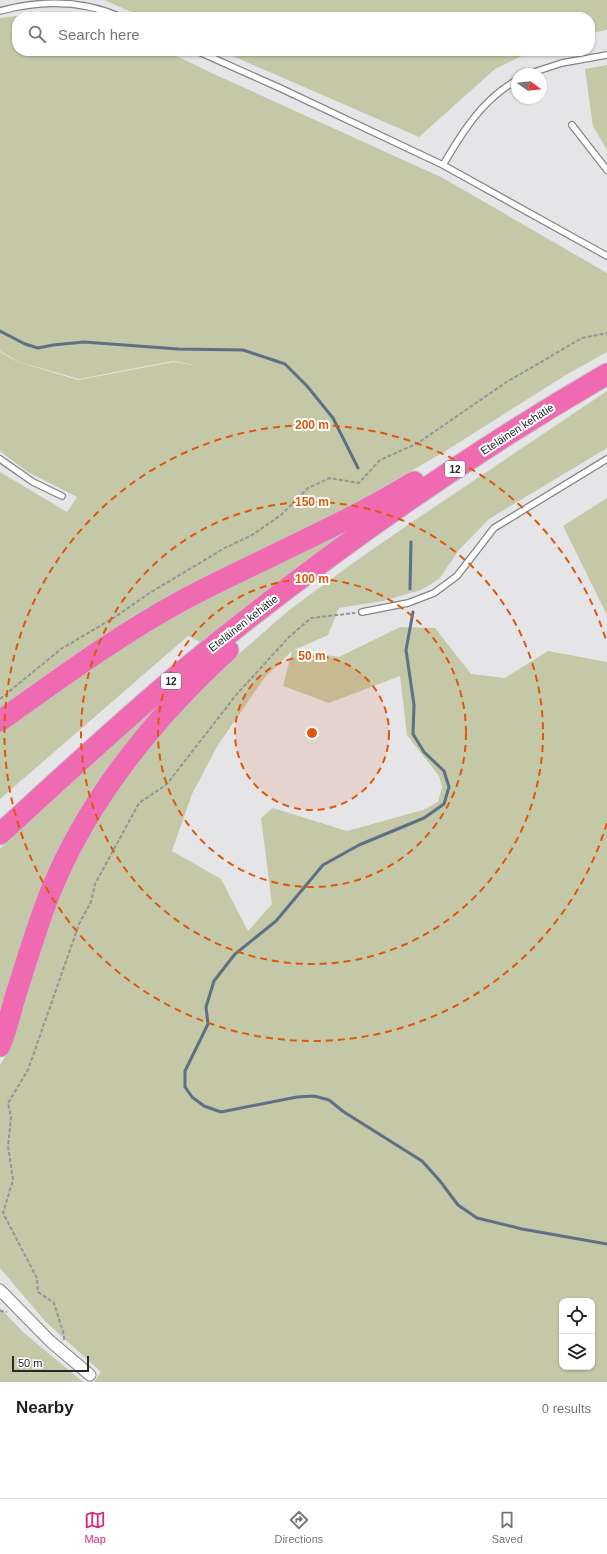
<!DOCTYPE html>
<meta charset="utf-8">
<style>
body{margin:0;font-family:Arial,sans-serif;background:#f2f2f2;color:#202124}
.controls{position:absolute;right:12px;bottom:12px;display:grid;overflow:hidden;border-radius:8px;box-shadow:0 1px 3px #0004}
.controls button{width:36px;height:36px;display:grid;place-items:center;padding:0;border:0;border-bottom:1px solid #e0e0e0;background:#fff;color:#202124;font:20px sans-serif}
.compass{position:absolute;left:511px;top:68px;width:36px;height:36px;border-radius:50%;background:#fff;box-shadow:0 1px 3px #0004;rotate:105deg}
.scale{position:absolute;left:12px;bottom:10px;width:77px;box-sizing:border-box;padding-left:4px;border:2px solid #282829;border-top:0;font-size:11px;line-height:14px;white-space:nowrap;color:#282829;-webkit-text-stroke:3px #fff;paint-order:stroke}
.list{margin:0;padding:0;list-style:none}
h2{display:flex;justify-content:space-between;align-items:center;height:52px;margin:0;padding:0 16px;font-size:17px}
h2 small{font-size:13px;font-weight:400;color:#757577}
.icon{flex:none;width:22px;height:22px;fill:none;stroke:currentColor;stroke-width:2;stroke-linecap:round;stroke-linejoin:round}
.map{position:relative;flex:none;width:607px;height:1382px;overflow:hidden}
.search{position:absolute;background:#fff;box-shadow:0 1px 3px #0004;left:12px;right:12px;top:12px;height:44px;display:flex;align-items:center;gap:10px;box-sizing:border-box;padding:0 14px;border-radius:16px;color:#757577;font-size:15px}
.sheet{height:116px;background:#fff}
nav{display:flex;justify-content:space-around;align-items:center;box-sizing:border-box;height:56px;border-top:1px solid #e0e0e0;background:#fff;font-size:11px;color:#757577}
nav a{display:grid;justify-items:center;gap:2px}
nav .on{color:#db2777}
.map>svg:first-child{display:block}
.green{fill:#c4c8a6;fill-rule:evenodd}
.lines{fill:none;stroke-linecap:round;stroke-linejoin:round}
.stream{stroke:#5f6f86;stroke-width:3}
.lane-casing{stroke:#858588;stroke-width:8}
.street-casing{stroke:#858588;stroke-width:13}
.highway-casing{stroke:#c3c3c3;stroke-width:23}
.path{stroke:#959597;stroke-width:2;stroke-dasharray:4 2;stroke-linecap:butt}
.lane{stroke:#fff;stroke-width:5.5}
.street{stroke:#fff;stroke-width:11}
.highway{stroke:#ef6ab0;stroke-width:21}
.ring{fill:none;stroke:#de570d;stroke-width:2;stroke-dasharray:7 5}
.labels{text-anchor:middle;dominant-baseline:central;stroke-width:4;stroke-linejoin:round;paint-order:stroke}
.shield{fill:#fff;stroke:#686869;stroke-width:1}
.shield-label{font-size:10px;font-weight:bold;fill:#282829}
.street-label{font-size:11px;fill:#282829;stroke:#fff}
.centre{fill:#de570d;stroke:#fff;stroke-width:2}
.ring-label{font-size:12px;text-anchor:middle;font-weight:bold;fill:#de570d;stroke:#fff;stroke-width:4;stroke-linejoin:round;paint-order:stroke}
</style>
<div class="map">
<svg width="607" height="1382" viewBox="0 0 607 1382">
<rect width="100%" height="100%" fill="#e5e5e8"/>
<path class="green" d="M 104,0 L 607,0 L 607,30 L 590,33 L 590,17 L 143,17 Z
M 72,14 L 81,17 L 17,17 L 17,51 L 166,51 L 214,74 L 443,178 L 607,273 L 607,352 L 564,376 L 444,452 L 360,500 L 132,616 L 0,708 L 0,472 L 67,512 L 77,497 L 26,471 L 0,451 L 0,352 L 18,362 L 78,380 L 173,362 L 199,366 L 200,368 L 199,366 L 173,361 L 79,379 L 19,362 L 0,351 L 0,18 L 24,15 Z
M 221,51 L 532,51 L 495,69 L 419,137 Z
M 607,65 L 607,150 L 593,126 L 585,69 Z
M 607,391 L 607,448 L 489,519 L 459,550 L 439,579 L 421,590 L 383,601 L 339,608 L 328,635 L 294,650 L 339,657 L 400,627 L 435,628 L 471,674 L 505,678 L 548,651 L 607,662 L 607,1382 L 94,1382 L 101,1372 L 45,1321 L 0,1268 L 0,1065 L 7,1053 L 47,925 L 86,834 L 145,749 L 214,676 L 288,611 L 346,568 L 409,524 ZM 292,651 L 283,686 L 329,703 L 400,676 L 407,735 L 439,776 L 442,787 L 438,802 L 423,810 L 347,831 L 273,808 L 261,818 L 272,904 L 248,931 L 221,879 L 172,851 L 192,794 L 218,745 L 265,677 ZM 562,1301 L 592,1301 L 592,1367 L 562,1367 Z
M 607,498 L 607,615 L 563,526 Z
M 347,530 L 202,643 L 188,636 L 0,799 L 0,730 L 133,637 L 195,602 Z
M 167,698 L 94,798 L 0,1026 L 0,849 L 70,783 Z
M 0,1308 L 23,1332 L 83,1382 L 0,1382 Z"/>
<g class="lines">
<path class="stream" d="M 0,331 L 25,344 L 38,348 L 53,345 L 84,342 L 178,349 L 243,350 L 285,364 L 307,386 L 333,418 L 358,468
M 410,589 L 411,542
M 413,612 L 406,650 L 414,705 L 413,734 L 424,752 L 444,771 L 449,787 L 444,804 L 424,818 L 359,845 L 323,865 L 276,921 L 235,954 L 214,981 L 206,1007 L 208,1024 L 185,1071 L 185,1087 L 192,1097 L 204,1106 L 221,1112 L 297,1097 L 314,1096 L 329,1100 L 344,1112 L 422,1161 L 440,1181 L 458,1205 L 477,1218 L 522,1229 L 607,1244"/>
<g class="lane-casing">
<path id="lane" d="M 0,11 C 40,0 82,0 121,17
M 197,51 L 280,88 L 443,165 L 607,256
M 528,74 L 562,63 L 607,55
M 572,125 L 607,170
M 443,165 C 463,131 482,100 517,80
M 0,459 L 33,482 L 62,496
M 362,612 L 408,603 L 434,593 L 457,576 L 494,528 L 607,459"/>
</g>
<g class="street-casing">
<path id="street" d="M 0,1290 L 50,1341 L 90,1375"/>
</g>
<g class="highway-casing">
<path id="highway" d="M 0,721 C 60,678 120,634 185,599 C 261,559 340,527 414,482
M 0,834 C 59,780 118,725 180,673 C 314,563 457,461 607,374
M 0,1046 C 7,1029 11,1011 16,994 C 27,960 37,926 50,893 C 88,799 154,718 228,650"/>
</g>
<path class="path" d="M 0,699 L 61,649 L 115,617 L 148,594 L 223,549 L 252,535 L 281,515 L 308,488 L 330,478 L 359,483 L 380,460 L 418,443 L 505,383 L 582,338 L 607,333
M 0,1311 L 7,1312
M 64,1340 L 64,1335 L 54,1303 L 38,1292 L 37,1278 L 3,1213 L 13,1180 L 8,1146 L 11,1117 L 8,1103 L 28,1070 L 79,924 L 91,902 L 95,884 L 139,803 L 167,784 L 236,695 L 289,637 L 311,618 L 355,613"/>
<use href="#lane" class="lane"/>
<use href="#street" class="street"/>
<use href="#highway" class="highway"/>
</g>
<circle cx="312" cy="733" r="77" fill="#de570d" fill-opacity=".12"/>
<g class="ring">
<circle cx="312" cy="733" r="77"/>
<circle cx="312" cy="733" r="154"/>
<circle cx="312" cy="733" r="231"/>
<path d="M607 823A308 308 0 1 1 607 643"/>
</g>
<g class="labels">
<g class="shield">
<rect x="445" y="461" width="20" height="16" rx="3"/>
<rect x="161" y="673" width="20" height="16" rx="3"/>
</g>
<g class="shield-label">
<text x="455" y="469">12</text>
<text x="171" y="681">12</text>
</g>
<g class="street-label">
<text transform="translate(517 429) rotate(-33)">Eteläinen kehätie</text>
<text transform="translate(243 623) rotate(-38)">Eteläinen kehätie</text>
</g>
</g>
<circle cx="312" cy="733" r="6" class="centre"/>
<g class="ring-label">
<text x="312" y="429">200 m</text>
<text x="312" y="506">150 m</text>
<text x="312" y="583">100 m</text>
<text x="312" y="660">50 m</text>
</g>
</svg>
<div class="controls">
<button><svg class="icon" aria-label="locate" viewBox="0 0 24 24"><circle cx="12" cy="12" r="6"/><path d="M12 2v4M12 18v4M2 12h4M18 12h4"/></svg></button>
<button><svg class="icon" aria-label="layers" viewBox="0 0 24 24"><path d="M12 4l9 5-9 5-9-5zM3 14l9 5 9-5"/></svg></button>
</div>
<svg class="compass" viewBox="-18 -18 36 36"><path d="M0-13l5 13h-10z" fill="#e53935"/><path d="M0 13l5-13h-10z" fill="#757577"/></svg>
<div class="scale">50 m</div>
<div class="search"><svg class="icon" aria-label="search" viewBox="0 0 24 24"><circle cx="10" cy="10" r="6"/><path d="M15 15l6 6"/></svg>Search here</div>
</div>
<section class="sheet">
<h2>Nearby<small>0 results</small></h2>
<ul class="list">
</ul>
</section>
<nav>
<a class="on"><svg class="icon" aria-label="map" viewBox="0 0 24 24"><path d="M3 6l6-2 6 2 6-2v14l-6 2-6-2-6 2zM9 4v14M15 6v14"/></svg>Map</a>
<a><svg class="icon" aria-label="directions" viewBox="0 0 24 24"><path d="M12 3l9 9-9 9-9-9zM9 14v-3h6M13 9l2 2-2 2"/></svg>Directions</a>
<a><svg class="icon" aria-label="saved" viewBox="0 0 24 24"><path d="M7 4h10v16l-5-4-5 4z"/></svg>Saved</a>
</nav>
